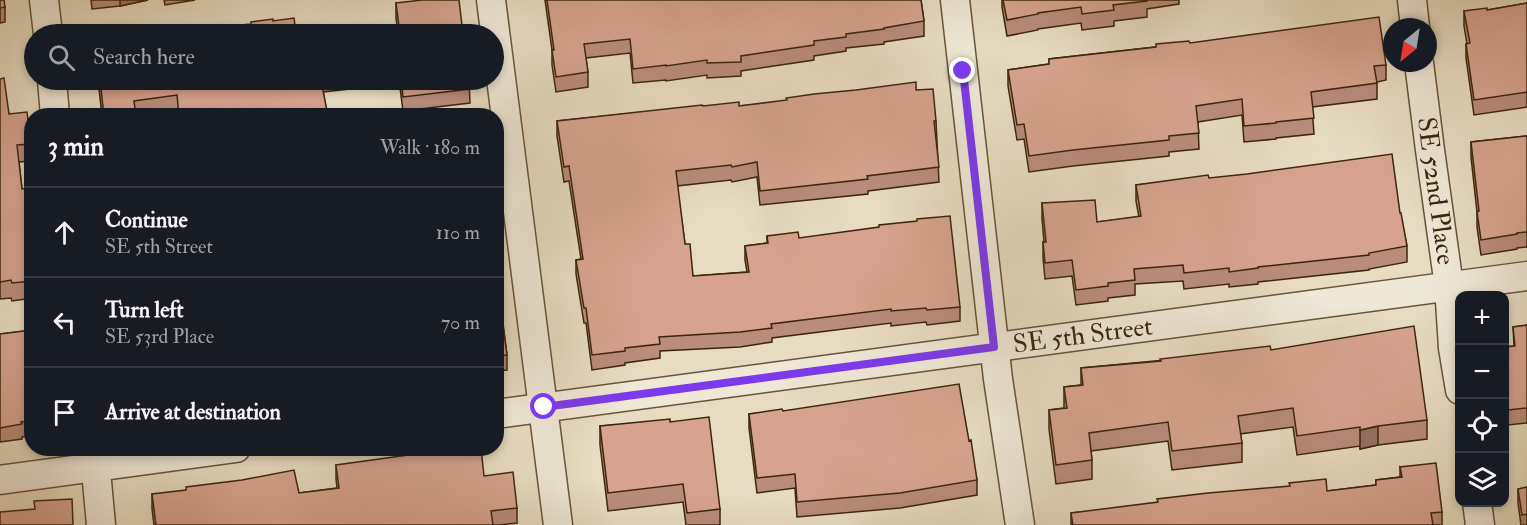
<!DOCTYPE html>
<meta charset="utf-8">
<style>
body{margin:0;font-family:"IM FELL Double Pica",serif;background:#242831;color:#f1f3f6}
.controls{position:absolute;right:18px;bottom:18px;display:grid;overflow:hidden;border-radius:12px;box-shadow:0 3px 9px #0003}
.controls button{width:54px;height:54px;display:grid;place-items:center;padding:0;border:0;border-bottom:2px solid #363941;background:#171b24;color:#f1f3f6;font:30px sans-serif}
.compass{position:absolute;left:1383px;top:18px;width:54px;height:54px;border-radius:50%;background:#171b24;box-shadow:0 3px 9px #0003;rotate:210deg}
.stop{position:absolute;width:18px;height:18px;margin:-14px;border:4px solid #7c3aed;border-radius:50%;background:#fff}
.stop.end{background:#7c3aed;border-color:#fff;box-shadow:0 2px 6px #0008}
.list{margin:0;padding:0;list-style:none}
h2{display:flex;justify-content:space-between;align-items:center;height:78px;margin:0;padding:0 24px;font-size:26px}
h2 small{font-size:20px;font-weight:400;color:#9ea1a6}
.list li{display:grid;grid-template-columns:39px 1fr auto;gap:18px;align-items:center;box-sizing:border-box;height:90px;padding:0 24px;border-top:2px solid #363941}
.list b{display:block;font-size:22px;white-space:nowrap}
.list p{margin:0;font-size:20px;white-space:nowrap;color:#9ea1a6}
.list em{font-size:20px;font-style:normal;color:#9ea1a6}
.icon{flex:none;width:33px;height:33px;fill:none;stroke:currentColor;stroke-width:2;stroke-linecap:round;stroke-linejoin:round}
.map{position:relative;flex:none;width:1527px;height:525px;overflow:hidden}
.search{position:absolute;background:#171b24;box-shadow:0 3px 9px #0003;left:24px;top:24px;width:480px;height:66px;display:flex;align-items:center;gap:15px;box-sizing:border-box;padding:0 21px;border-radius:33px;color:#9ea1a6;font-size:22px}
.panel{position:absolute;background:#171b24;box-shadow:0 3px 9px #0003;left:24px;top:108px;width:480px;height:348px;border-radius:24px}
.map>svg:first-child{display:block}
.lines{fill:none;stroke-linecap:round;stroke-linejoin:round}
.minor-casing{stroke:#675438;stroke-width:31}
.minor{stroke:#efe8d7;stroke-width:28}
.wall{fill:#b98c7c;stroke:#3c260a;stroke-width:1.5}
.shaded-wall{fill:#967265;stroke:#3c260a;stroke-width:1.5}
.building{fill:#d7a390;stroke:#3c260a;stroke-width:1.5}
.route{stroke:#7c3aed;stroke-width:8}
.labels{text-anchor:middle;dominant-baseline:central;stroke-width:4.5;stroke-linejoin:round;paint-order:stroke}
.street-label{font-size:26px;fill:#3c260a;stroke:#efe8d7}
</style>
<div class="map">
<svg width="1527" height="525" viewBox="0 0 1527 525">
<rect width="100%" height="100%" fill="#e7dcc2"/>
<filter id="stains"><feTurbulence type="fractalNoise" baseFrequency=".00333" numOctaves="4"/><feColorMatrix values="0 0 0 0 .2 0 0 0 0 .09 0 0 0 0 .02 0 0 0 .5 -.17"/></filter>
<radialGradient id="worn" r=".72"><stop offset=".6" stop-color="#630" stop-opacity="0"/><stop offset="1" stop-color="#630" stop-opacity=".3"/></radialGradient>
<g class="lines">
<g class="minor-casing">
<g id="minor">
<path d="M 44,0 L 48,34"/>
<path d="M 491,0 L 558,525"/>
<path d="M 955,0 L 998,379 L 1020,525"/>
<path d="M 1412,0 L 1415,27"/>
<path id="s1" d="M 1419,63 L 1430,150 L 1449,286 L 1453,348 L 1460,390"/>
<path d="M 52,80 L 55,116"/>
<path id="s2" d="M 496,414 L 1527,276"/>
<path d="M 94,449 L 101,525"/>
<path d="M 0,480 L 236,448"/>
<path d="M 1477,502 L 1480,525"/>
</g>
</g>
<use href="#minor" class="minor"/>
</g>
<path class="wall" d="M 0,0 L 5,7 L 5,22 L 0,23 Z
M 91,0 L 148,0 L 120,6 L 92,9 Z
M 164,0 L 195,0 L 165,5 Z
M 545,0 L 921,0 L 924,21 L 924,36 L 884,42 L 884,44 L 846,48 L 846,51 L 814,56 L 814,60 L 741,71 L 741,76 L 707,78 L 707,75 L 666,81 L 666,80 L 633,83 L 630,53 L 586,58 L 588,72 L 588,87 L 556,92 L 552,65 L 552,50 Z
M 1002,0 L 1179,0 L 1179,4 L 1147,9 L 1147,17 L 1114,21 L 1114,26 L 1082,30 L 1081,23 L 1038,29 L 1038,30 L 1007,36 L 1002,7 Z
M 396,3 L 463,34 L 398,34 L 396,18 Z
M 1527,3 L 1527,107 L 1474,115 L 1466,58 L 1466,44 L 1467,44 L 1464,26 L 1464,11 L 1487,10 Z
M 1190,43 L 1386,65 L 1386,80 L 1377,82 L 1377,99 L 1312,107 L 1314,134 L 1276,138 L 1276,139 L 1244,142 L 1242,115 L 1198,122 L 1199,149 L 1169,152 L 1169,156 L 1073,166 L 1029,172 L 1024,139 L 1017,140 L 1008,86 L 1008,70 L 1049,64 L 1049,59 Z
M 0,79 L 9,114 L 31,144 L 31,161 L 19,162 L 22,189 L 32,202 L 32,298 L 12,301 L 11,298 L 0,299 Z
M 98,80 L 359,80 L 359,88 L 323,92 L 327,116 L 178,116 L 177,111 L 146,116 L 102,116 Z
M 399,80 L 469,80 L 470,103 L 403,111 Z
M 916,90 L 936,121 L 939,182 L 868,191 L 868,194 L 760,205 L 757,177 L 732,182 L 731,180 L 677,186 L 685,244 L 693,276 L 747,272 L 745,260 L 745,246 L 767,243 L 767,236 L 799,238 L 960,307 L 960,321 L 927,325 L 926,322 L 891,326 L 891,323 L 772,338 L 772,342 L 740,347 L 660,351 L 660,358 L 625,363 L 625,365 L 592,370 L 586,323 L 584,323 L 576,274 L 576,260 L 581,259 L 569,181 L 564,182 L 557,136 L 557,121 L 703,106 L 739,106 Z
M 1527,136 L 1527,247 L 1517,248 L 1517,249 L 1481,255 L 1477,227 L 1477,212 L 1471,157 L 1471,142 Z
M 1209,178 L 1400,213 L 1407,246 L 1407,262 L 1369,269 L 1369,270 L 1258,282 L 1258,284 L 1229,287 L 1229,284 L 1184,289 L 1183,281 L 1135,284 L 1135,295 L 1108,298 L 1108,301 L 1076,305 L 1072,276 L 1045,279 L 1043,258 L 1043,242 L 1044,242 L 1042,219 L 1042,203 L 1097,222 L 1139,217 L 1136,201 L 1136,185 Z
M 496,271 L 503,312 L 503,323 L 507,355 L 507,370 L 496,371 Z
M 1527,325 L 1527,423 L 1508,425 L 1504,397 L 1504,347 L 1514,346 L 1513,327 Z
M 32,330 L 32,436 L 22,437 L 22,439 L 0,442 L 0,334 Z
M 1271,350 L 1427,420 L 1427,439 L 1378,445 L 1360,449 L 1360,446 L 1297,455 L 1293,427 L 1240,434 L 1242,443 L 1242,462 L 1172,470 L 1168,441 L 1091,451 L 1092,460 L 1092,479 L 1056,484 L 1049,429 L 1049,410 L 1064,408 L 1064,387 L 1081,385 L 1081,368 Z
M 783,411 L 969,441 L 977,480 L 977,495 L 900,508 L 797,517 L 795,488 L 757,493 L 749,428 L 749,414 Z
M 670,422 L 720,509 L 720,525 L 686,525 L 683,502 L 608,511 L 600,445 L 600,426 Z
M 336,465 L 484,476 L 517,508 L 517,523 L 499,525 L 154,525 L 152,509 L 152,494 L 299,493 L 337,488 L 336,479 Z
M 1400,467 L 1442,512 L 1442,525 L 1071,525 L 1071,513 L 1327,491 L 1376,485 L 1376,480 L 1400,477 Z
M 1527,487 L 1527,525 L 1521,525 L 1518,503 L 1518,489 Z"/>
<path class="shaded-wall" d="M 120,0 L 148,0 L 120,6 Z
M 1378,426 L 1378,445 L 1360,449 L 1360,430 Z"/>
<path class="building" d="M 0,0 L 4,0 L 5,7 L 0,8 Z
M 422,0 L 459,0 L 463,34 L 400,34 L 396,3 Z
M 547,0 L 921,0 L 924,21 L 884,28 L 884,29 L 846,34 L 846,37 L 814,41 L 814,45 L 741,56 L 741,62 L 707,63 L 707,60 L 666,66 L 666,65 L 633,69 L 630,39 L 584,44 L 588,72 L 556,77 L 552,50 L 554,50 Z
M 1003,0 L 1147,0 L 1147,1 L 1113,5 L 1114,10 L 1082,14 L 1081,7 L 1038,13 L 1038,14 L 1007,20 Z
M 1527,3 L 1527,92 L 1474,100 L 1466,44 L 1470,43 L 1464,11 L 1487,8 L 1487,10 Z
M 1379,17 L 1386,65 L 1374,66 L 1377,83 L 1311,92 L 1314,118 L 1276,122 L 1276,123 L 1244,126 L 1242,99 L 1196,106 L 1199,133 L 1169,136 L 1169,140 L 1073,150 L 1029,156 L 1024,124 L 1017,125 L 1008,70 L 1049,64 L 1049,59 L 1156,47 L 1156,44 L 1189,41 L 1190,43 Z
M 294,18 L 296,33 L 300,32 L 300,34 L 208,34 L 208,28 L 251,24 L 251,22 L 273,19 L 273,21 Z
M 354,31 L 354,34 L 319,34 Z
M 4,78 L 9,114 L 27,112 L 31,144 L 17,145 L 22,189 L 30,188 L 32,202 L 32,281 L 12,283 L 11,280 L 0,282 L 0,79 Z
M 100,80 L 321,80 L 327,111 L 301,116 L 292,116 L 291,110 L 251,116 L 179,116 L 177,95 L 134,101 L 136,116 L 104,116 Z
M 401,80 L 469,80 L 470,89 L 403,97 Z
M 916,82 L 916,90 L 933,89 L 936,121 L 934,121 L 939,167 L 867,176 L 868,179 L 760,191 L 757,162 L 732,167 L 731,165 L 676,171 L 685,244 L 690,244 L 693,276 L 749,272 L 745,246 L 768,243 L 767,236 L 798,232 L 799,238 L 879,227 L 879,225 L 917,221 L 917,219 L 950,216 L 960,307 L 927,310 L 926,308 L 891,311 L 891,309 L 771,324 L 772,328 L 740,332 L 659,337 L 660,344 L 625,348 L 625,351 L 592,355 L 586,308 L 584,308 L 576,260 L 583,259 L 569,166 L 564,167 L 557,121 L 702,105 L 703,106 L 739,102 L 739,106 L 787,100 L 786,98 L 814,94 L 856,90 Z
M 1527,136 L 1527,232 L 1517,233 L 1517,234 L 1481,240 L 1477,212 L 1479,211 L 1471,142 Z
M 1392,154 L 1400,213 L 1401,213 L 1407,246 L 1369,253 L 1369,255 L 1258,267 L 1258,268 L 1229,272 L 1229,268 L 1184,273 L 1183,265 L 1134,269 L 1135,280 L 1108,283 L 1108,286 L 1076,290 L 1072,260 L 1045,263 L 1043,242 L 1046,242 L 1042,203 L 1095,200 L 1097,222 L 1141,216 L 1136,185 L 1208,175 L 1209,178 L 1247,174 Z
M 496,271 L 498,271 L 503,312 L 501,312 L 507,355 L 496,356 Z
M 1527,325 L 1527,408 L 1508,410 L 1504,382 L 1504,347 L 1515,346 L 1513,327 Z
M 1414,326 L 1427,420 L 1378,426 L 1360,430 L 1360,427 L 1297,436 L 1293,408 L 1238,416 L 1242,443 L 1172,451 L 1168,422 L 1089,433 L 1092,460 L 1056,465 L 1049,410 L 1067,408 L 1064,387 L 1083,385 L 1081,368 L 1161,361 L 1160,359 L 1270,346 L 1271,350 Z
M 32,330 L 32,421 L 21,422 L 22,424 L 0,428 L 0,334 Z
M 959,384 L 969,441 L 971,440 L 977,480 L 900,493 L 797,502 L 795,474 L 757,478 L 749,414 L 782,409 L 783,411 Z
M 709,417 L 720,509 L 687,513 L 683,484 L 608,493 L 600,426 L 670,419 L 670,422 Z
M 459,448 L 481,448 L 484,476 L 513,472 L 517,508 L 491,511 L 493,525 L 156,525 L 152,494 L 186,490 L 186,487 L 242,480 L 294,470 L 299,493 L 339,488 L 336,465 Z
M 1436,463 L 1442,512 L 1431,513 L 1433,525 L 1073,525 L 1071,513 L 1158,502 L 1157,499 L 1208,493 L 1290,486 L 1289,483 L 1326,479 L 1327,491 L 1376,485 L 1376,480 L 1402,477 L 1400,467 Z
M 1527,487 L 1527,514 L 1522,515 L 1518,489 Z
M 72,499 L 73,525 L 0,525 L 0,512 L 35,509 L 34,501 Z"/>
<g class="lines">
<path class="route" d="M 544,407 L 994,347 L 963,71"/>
</g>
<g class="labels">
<g class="street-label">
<text stroke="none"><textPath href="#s1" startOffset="129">SE 52nd Place</textPath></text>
<text stroke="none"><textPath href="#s2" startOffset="592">SE 5th Street</textPath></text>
</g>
</g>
<rect width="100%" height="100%" filter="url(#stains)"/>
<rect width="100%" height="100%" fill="url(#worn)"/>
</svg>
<div class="controls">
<button>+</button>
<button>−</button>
<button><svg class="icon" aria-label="locate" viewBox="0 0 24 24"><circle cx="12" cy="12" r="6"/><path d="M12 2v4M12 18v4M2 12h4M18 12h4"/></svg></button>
<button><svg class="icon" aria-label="layers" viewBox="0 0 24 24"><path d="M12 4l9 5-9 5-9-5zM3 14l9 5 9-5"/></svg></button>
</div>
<svg class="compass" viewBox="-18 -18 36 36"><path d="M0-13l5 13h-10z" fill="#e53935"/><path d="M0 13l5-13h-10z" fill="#9ea1a6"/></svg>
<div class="stop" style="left:544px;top:407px"></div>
<div class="stop end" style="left:963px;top:71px"></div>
<div class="search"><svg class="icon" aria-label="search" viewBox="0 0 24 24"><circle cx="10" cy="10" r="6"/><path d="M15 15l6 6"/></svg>Search here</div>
<section class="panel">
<h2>3 min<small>Walk · 180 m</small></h2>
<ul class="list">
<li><svg class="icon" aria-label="ahead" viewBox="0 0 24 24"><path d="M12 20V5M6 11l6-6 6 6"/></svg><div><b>Continue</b><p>SE 5th Street</p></div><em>110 m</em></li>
<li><svg class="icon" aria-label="left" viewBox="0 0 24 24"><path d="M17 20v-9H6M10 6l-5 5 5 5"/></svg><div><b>Turn left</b><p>SE 53rd Place</p></div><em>70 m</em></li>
<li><svg class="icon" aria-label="arrive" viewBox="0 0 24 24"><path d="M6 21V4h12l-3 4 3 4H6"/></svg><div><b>Arrive at destination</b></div></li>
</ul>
</section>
</div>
